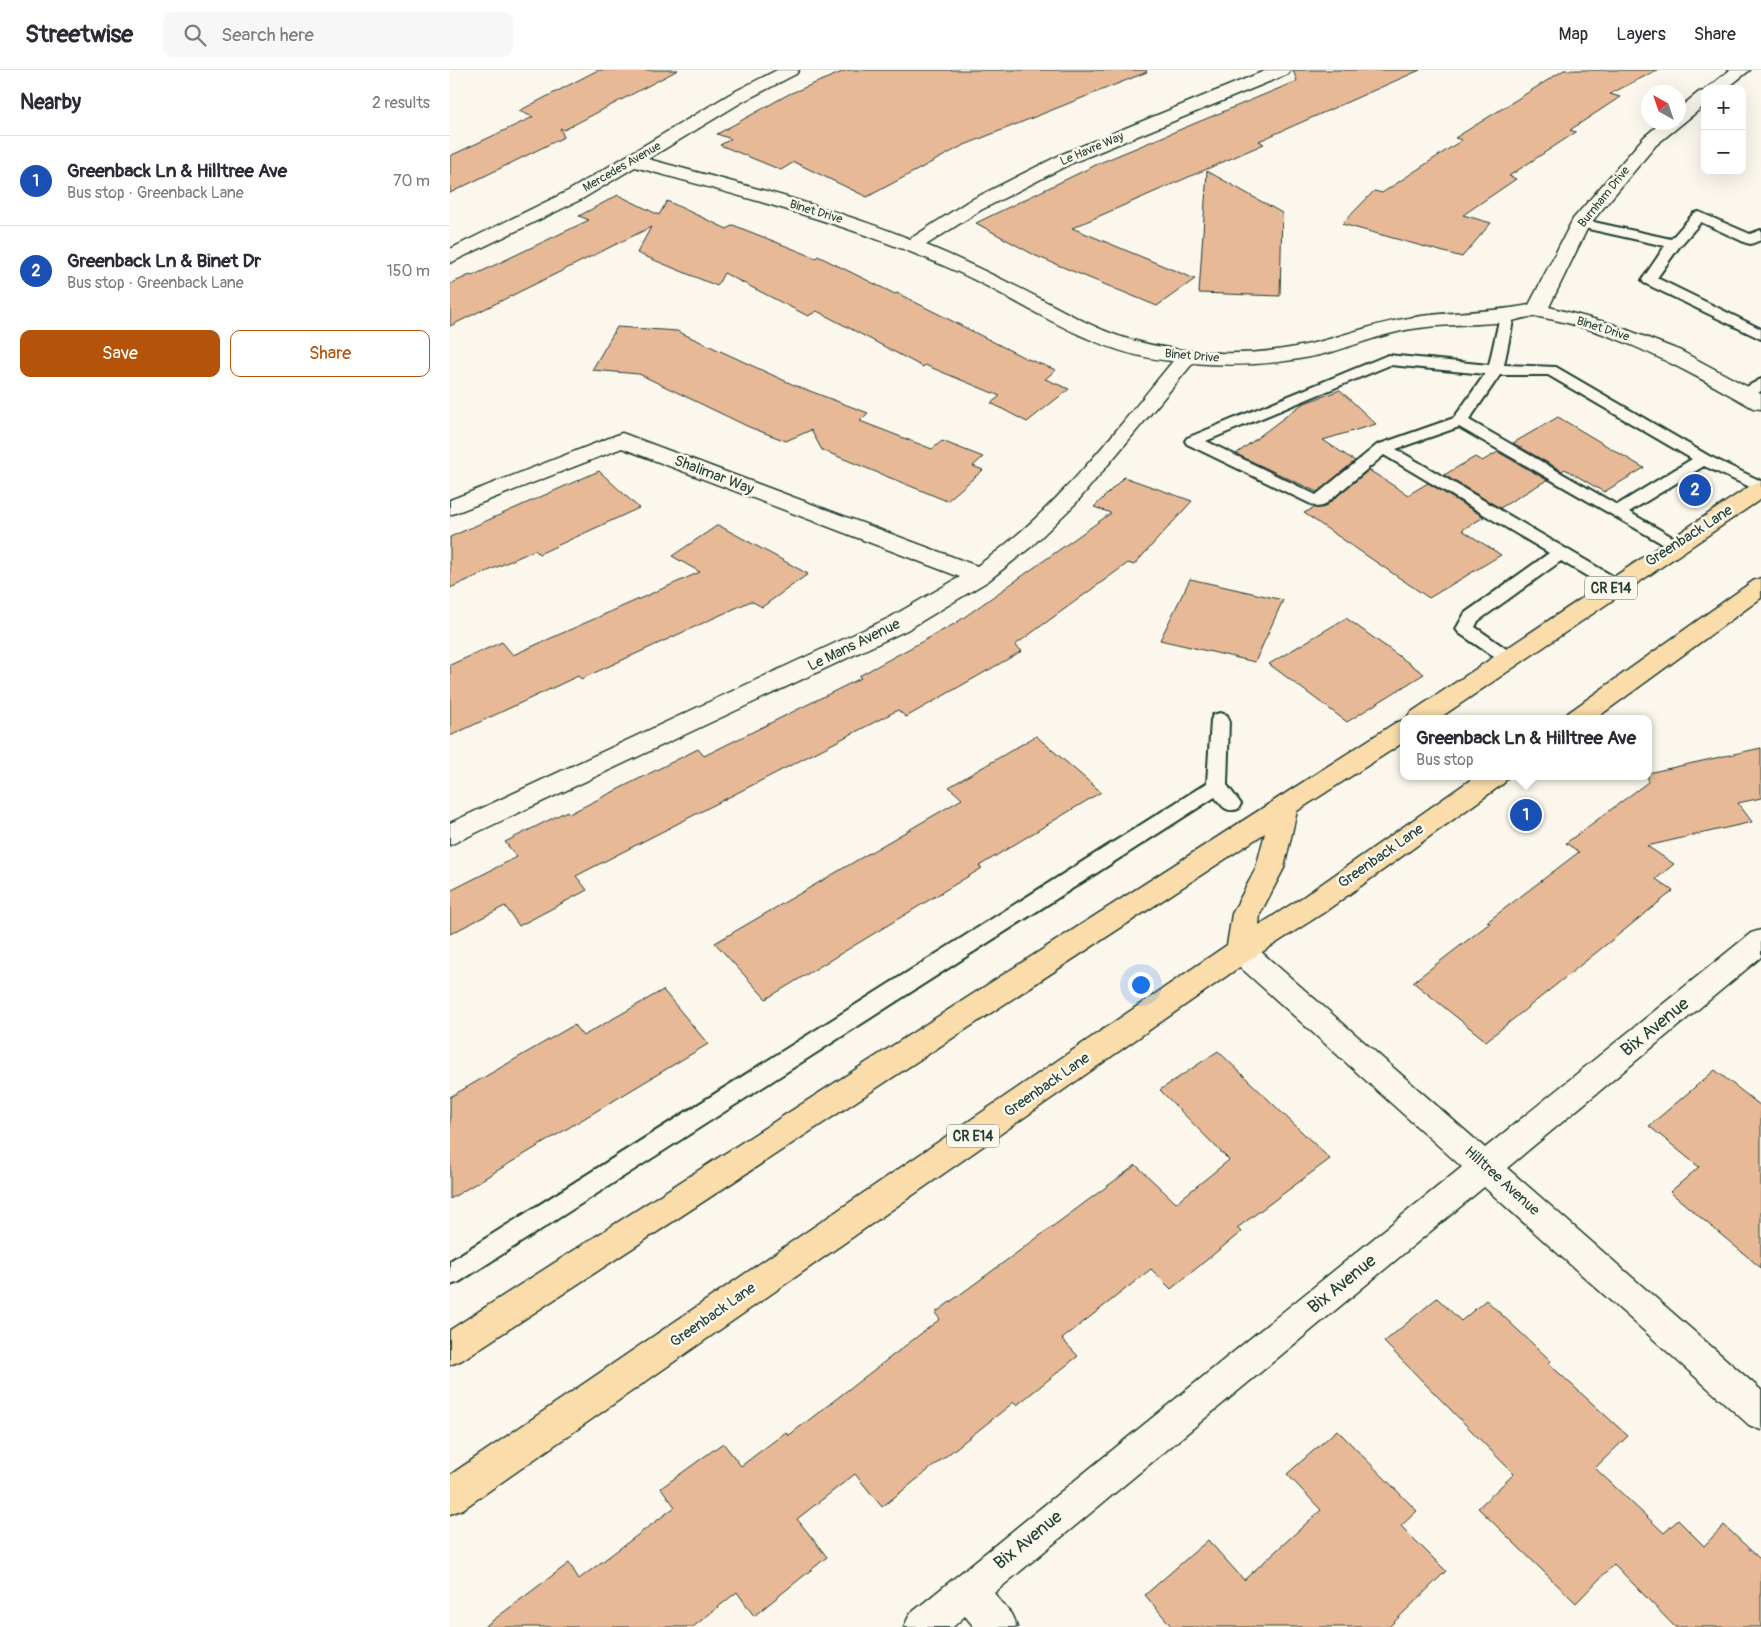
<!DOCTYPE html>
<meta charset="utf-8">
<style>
body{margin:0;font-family:Pangolin,sans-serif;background:#f7f7f7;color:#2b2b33}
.controls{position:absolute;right:15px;top:15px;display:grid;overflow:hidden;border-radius:10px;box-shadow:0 5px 20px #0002}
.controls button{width:45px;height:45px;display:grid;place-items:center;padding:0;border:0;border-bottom:1px solid #e1e1e2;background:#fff;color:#2b2b33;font:25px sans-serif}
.compass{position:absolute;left:1191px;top:15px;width:45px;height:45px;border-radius:50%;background:#fff;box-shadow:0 5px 20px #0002;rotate:320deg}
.you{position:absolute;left:690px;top:914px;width:18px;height:18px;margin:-12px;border:4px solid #fff;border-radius:50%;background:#1a73e8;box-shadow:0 0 0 8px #1a73e833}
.badge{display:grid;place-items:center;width:32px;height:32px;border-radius:50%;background:#b45309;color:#fff;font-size:16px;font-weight:700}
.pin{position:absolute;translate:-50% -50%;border:2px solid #fff;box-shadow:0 1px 5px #0006}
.popup{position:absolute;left:950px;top:645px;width:252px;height:65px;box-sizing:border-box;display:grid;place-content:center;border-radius:10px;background:#fff;filter:drop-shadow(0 1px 4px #0005);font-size:16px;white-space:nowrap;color:#7c7c81}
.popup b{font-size:19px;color:#2b2b33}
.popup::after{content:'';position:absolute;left:50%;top:100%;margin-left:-10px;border:10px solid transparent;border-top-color:#fff}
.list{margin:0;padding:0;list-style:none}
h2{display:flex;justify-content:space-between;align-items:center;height:65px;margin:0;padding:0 20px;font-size:21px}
h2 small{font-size:16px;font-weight:400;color:#7c7c81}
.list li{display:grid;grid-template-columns:32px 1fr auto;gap:15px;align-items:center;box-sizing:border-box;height:90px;padding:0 20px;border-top:1px solid #e1e1e2}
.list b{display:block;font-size:19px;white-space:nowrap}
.list p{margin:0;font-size:16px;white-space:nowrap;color:#7c7c81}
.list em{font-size:16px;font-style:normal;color:#7c7c81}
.actions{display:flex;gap:10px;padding:15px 20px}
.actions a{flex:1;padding:11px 0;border:1px solid #b45309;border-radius:10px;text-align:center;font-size:18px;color:#b45309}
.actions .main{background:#b45309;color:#fff}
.icon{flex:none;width:28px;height:28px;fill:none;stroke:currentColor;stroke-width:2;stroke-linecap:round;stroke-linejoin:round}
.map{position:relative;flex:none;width:1311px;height:1557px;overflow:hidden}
header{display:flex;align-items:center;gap:30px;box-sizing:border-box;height:70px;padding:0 25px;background:#fff;border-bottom:1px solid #e1e1e2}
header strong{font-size:24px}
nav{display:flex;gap:28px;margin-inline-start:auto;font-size:18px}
.search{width:350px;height:45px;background:#f7f7f7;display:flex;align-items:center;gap:12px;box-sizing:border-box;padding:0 18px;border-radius:10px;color:#7c7c81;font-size:19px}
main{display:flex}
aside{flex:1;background:#fff}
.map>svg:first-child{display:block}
.building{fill:#e7b997;stroke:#1f3d34}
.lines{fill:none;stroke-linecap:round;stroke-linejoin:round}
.lane-casing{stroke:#1f3d34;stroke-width:4}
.street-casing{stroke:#1f3d34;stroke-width:3}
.primary-casing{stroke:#1f3d34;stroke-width:3}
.lane{fill:#fbf7ec;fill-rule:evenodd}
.street{fill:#fbf7ec;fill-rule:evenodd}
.primary{fill:#fbddab;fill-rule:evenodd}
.labels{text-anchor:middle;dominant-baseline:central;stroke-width:5;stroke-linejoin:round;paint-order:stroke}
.far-street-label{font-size:12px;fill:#1f3d34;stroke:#fbf7ec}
.shield{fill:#fbf7ec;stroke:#61756b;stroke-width:1}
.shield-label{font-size:14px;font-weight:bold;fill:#1f3d34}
.street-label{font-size:15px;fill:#1f3d34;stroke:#fbf7ec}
.near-street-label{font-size:18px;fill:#1f3d34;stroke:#fbf7ec}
</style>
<header>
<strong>Streetwise</strong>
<div class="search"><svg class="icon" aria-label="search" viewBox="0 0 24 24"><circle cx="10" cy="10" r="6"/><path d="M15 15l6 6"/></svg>Search here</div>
<nav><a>Map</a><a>Layers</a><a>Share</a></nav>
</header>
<main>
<aside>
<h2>Nearby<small>2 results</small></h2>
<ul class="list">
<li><span class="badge" style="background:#1a4fb4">1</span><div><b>Greenback Ln &amp; Hilltree Ave</b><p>Bus stop · Greenback Lane</p></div><em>70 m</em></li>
<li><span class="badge" style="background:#1a4fb4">2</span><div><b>Greenback Ln &amp; Binet Dr</b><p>Bus stop · Greenback Lane</p></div><em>150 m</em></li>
</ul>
<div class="actions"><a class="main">Save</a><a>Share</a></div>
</aside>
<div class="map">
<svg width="1311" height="1557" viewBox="0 0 1311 1557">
<rect width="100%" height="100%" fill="#fbf7ec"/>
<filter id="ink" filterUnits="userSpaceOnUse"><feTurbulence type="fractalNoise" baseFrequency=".02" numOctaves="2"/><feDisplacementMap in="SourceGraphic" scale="10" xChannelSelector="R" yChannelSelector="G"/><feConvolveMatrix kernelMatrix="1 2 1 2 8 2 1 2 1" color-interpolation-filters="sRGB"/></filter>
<g filter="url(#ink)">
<path class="building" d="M 148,0 L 228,0 L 114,60 L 110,58 L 114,67 L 0,123 L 0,86 L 83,47 L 69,41 Z
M 397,0 L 696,0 L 697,2 L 512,76 L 417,127 L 344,92 L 331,100 L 270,75 L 281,69 L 267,64 L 339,24 Z
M 843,0 L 970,0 L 809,71 L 814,74 L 622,158 L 745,209 L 707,236 L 586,186 L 526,153 L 652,92 L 847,11 Z
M 1114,0 L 1207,0 L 1160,24 L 1170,27 L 1120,60 L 1126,62 L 1059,106 L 1066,109 L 1013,145 L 1041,153 L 1012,187 L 892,154 L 924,121 L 932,123 L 1012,70 L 1005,68 Z
M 757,101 L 832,143 L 830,226 L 749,223 Z
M 168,125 L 209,145 L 217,131 L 277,159 L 283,155 L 366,188 L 368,186 L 445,224 L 447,223 L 575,288 L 606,300 L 595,309 L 619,319 L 577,352 L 541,333 L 550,326 L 475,295 L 473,297 L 367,241 L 358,246 L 274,203 L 267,216 L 187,183 L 201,157 L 0,256 L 0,214 L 20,205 L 22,206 L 139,150 L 129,146 Z
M 167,257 L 227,261 L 344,315 L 418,343 L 410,351 L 482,379 L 492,371 L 533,387 L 523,396 L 533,400 L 497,431 L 372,380 L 361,360 L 336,371 L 299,357 L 189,304 L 142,300 Z
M 890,320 L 926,354 L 873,370 L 905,391 L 867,422 L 786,384 L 852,334 Z
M 1108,347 L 1194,398 L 1154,422 L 1115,399 L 1112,401 L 1063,373 Z
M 1048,382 L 1097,410 L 1050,438 L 994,405 L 1025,387 L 1032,391 Z
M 919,400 L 958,425 L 978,413 L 1034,447 L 1012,460 L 1051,485 L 979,528 L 854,443 L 864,438 L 874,437 Z
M 149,401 L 189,438 L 89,484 L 85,480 L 0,518 L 0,467 Z
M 674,407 L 742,431 L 684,495 L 678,493 L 565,575 L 572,581 L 456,647 L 448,640 L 126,806 L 137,820 L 69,856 L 55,836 L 0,864 L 0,821 L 67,787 L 55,772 L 117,741 L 119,744 L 248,679 L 254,686 L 411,608 L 409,606 L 506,553 L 661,443 L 644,437 Z
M 268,455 L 358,504 L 312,537 L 301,531 L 131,609 L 128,606 L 0,666 L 0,595 L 52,572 L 63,585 L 250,502 L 222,486 Z
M 740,509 L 833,530 L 805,592 L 710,570 Z
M 896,548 L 974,604 L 897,652 L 819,594 Z
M 586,666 L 651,722 L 529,796 L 532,798 L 316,929 L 265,873 L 512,729 L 499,717 Z
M 1311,678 L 1311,728 L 1288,733 L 1302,752 L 1197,776 L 1224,794 L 1206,809 L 1223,821 L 1036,971 L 963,912 L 1040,853 L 1037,852 L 1129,782 L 1116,773 L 1198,712 L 1198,703 Z
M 213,920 L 258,974 L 0,1129 L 0,1027 L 124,955 L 133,966 Z
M 768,981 L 880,1089 L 787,1158 L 791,1162 L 721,1219 L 701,1199 L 612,1269 L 628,1286 L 567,1335 L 564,1332 L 432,1437 L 405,1404 L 347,1449 L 377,1487 L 304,1546 L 287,1522 L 243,1557 L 34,1557 L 119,1493 L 129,1509 L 225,1437 L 211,1418 L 273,1373 L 291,1396 L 336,1362 L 338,1366 L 490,1249 L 485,1243 L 686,1095 L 726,1133 L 779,1090 L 710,1020 Z
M 1265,1000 L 1311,1036 L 1311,1198 L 1220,1122 L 1249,1097 L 1199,1056 Z
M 987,1228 L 1011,1251 L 1036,1230 L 1101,1291 L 1098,1293 L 1178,1366 L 1145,1398 L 1214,1463 L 1228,1450 L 1254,1476 L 1274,1455 L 1311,1490 L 1311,1557 L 1225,1557 L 1164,1494 L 1126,1533 L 1028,1438 L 1064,1404 L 934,1272 Z
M 887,1360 L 967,1441 L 951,1456 L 996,1501 L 939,1557 L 722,1557 L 695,1525 L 758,1470 L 794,1510 L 871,1440 L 837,1404 Z"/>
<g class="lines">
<g class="lane-casing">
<path id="lane" d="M 1249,142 L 1300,164 L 1311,160 L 1311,170 L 1301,174 L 1296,173 L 1251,152 L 1229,177 L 1207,208 L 1311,259 L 1311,269 L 1194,213 L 1192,210 L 1215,176 L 1125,156 L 1123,153 L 1130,149 L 1221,169 L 1244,143 Z
M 1057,242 L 1064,246 L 1054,295 L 1106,297 L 1259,386 L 1311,411 L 1311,422 L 1254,396 L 1179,442 L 1231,472 L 1234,476 L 1231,480 L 1225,481 L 1009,357 L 946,379 L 1171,511 L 1174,515 L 1171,519 L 1159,519 L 1111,491 L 1028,551 L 1025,557 L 1065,585 L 1068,589 L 1065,593 L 1059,595 L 1053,593 L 1009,563 L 1006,559 L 1015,543 L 1099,483 L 934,385 L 873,436 L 867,437 L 737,374 L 735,371 L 737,368 L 938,285 L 1039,295 L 1050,246 ZM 940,295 L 1035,304 L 1004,348 L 927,375 L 866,425 L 756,371 ZM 1050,305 L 1098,305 L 1242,389 L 1167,435 L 1019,350 Z
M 1311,309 L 1311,321 L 1301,327 L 1289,327 L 1287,324 L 1289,321 Z
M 770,643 L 777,645 L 779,650 L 777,715 L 791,734 L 788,739 C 776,743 772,736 765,727 L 9,1212 L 0,1215 L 0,1191 L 757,713 L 761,650 L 763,645 Z"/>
</g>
<g class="street-casing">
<path id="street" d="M 327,0 L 349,0 L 346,4 L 292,32 L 198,89 C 286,113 375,135 460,169 L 517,132 L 610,85 L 817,0 L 841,0 L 838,4 L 622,93 L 531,140 L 476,175 C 515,191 552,209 589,228 C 618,243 647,260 678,269 C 740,287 810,288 872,271 C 901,263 929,253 959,248 C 999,241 1040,243 1079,235 L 1123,149 L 1194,67 L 1212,52 L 1228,52 L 1228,39 L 1249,22 L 1255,21 L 1255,35 L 1206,75 L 1139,155 L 1099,237 L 1162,254 L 1231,281 L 1311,324 L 1311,339 L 1303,338 C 1236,300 1166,260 1089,247 C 1079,245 1066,251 1056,252 C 1018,256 980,253 943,263 C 922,268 902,276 882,282 C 835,294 791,297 743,293 L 626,433 L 582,476 L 538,511 L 457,560 L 0,775 L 0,753 L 439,548 L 510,507 L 172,378 L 0,445 L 0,430 L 172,363 L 527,496 C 605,442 663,364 723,291 C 643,285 578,234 508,202 C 404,155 294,127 185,97 L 132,129 L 0,193 L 0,179 L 118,121 L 280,24 Z
M 1280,0 L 1300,0 L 1276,19 L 1256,19 Z
M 1311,860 L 1311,887 L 1057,1098 L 1311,1320 L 1311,1360 L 1299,1355 L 1034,1117 L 544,1523 L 561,1544 L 567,1557 L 524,1557 L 515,1546 L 503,1557 L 454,1557 L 460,1544 L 1012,1097 L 781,889 L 777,881 L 781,873 L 791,870 L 801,873 L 1035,1078 L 1301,863 Z"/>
</g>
<g class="primary-casing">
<path id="primary" d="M 1311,412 L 1311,429 L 988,649 L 956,649 L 960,643 L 1303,414 Z
M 1311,508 L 1311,528 L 1145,649 L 1114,649 L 1118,643 L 1303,511 Z
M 954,650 L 954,672 L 847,741 L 834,798 L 810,844 L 809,855 L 853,827 L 1026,706 L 1058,706 L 1054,713 L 873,843 L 801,889 L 13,1439 L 0,1444 L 0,1405 L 777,875 L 782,844 L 806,798 L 815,763 L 12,1290 L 0,1295 L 0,1260 L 945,653 Z"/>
</g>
<use href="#lane" class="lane"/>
<use href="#street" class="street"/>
<use href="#primary" class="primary"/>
</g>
</g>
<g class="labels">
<g class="far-street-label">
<text transform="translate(642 79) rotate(-23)">Le Havre Way</text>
<text transform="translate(172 97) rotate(-30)">Mercedes Avenue</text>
<text transform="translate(1154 127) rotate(-51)">Burnham Drive</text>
<text transform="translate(366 142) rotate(17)">Binet Drive</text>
<text transform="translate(1153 259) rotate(18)">Binet Drive</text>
<text transform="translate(742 286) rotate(5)">Binet Drive</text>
</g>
<g class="shield">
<rect x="1135" y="506.5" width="52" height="23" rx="4"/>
<rect x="497" y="1054.5" width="52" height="23" rx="4"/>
</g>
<g class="shield-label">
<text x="1161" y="518">CR E14</text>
<text x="523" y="1066">CR E14</text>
</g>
<g class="street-label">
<text transform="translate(264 405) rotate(21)">Shalimar Way</text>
<text transform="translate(1239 466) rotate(-33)">Greenback Lane</text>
<text transform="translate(404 575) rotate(-26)">Le Mans Avenue</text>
<text transform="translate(931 786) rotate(-35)">Greenback Lane</text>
<text transform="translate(597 1015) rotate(-35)">Greenback Lane</text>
<text transform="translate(1052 1111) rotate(42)">Hilltree Avenue</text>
<text transform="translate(263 1245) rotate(-35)">Greenback Lane</text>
</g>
<g class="near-street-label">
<text transform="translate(1205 957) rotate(-39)">Bix Avenue</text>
<text transform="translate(892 1214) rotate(-39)">Bix Avenue</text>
<text transform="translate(578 1470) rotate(-39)">Bix Avenue</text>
</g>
</g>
</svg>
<div class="controls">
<button>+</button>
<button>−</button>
</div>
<svg class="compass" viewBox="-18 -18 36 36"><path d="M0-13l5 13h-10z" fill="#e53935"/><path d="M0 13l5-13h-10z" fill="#7c7c81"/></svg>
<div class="you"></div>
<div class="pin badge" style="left:1076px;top:745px;background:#1a4fb4">1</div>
<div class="popup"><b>Greenback Ln &amp; Hilltree Ave</b>Bus stop</div>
<div class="pin badge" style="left:1245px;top:420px;background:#1a4fb4">2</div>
</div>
</main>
